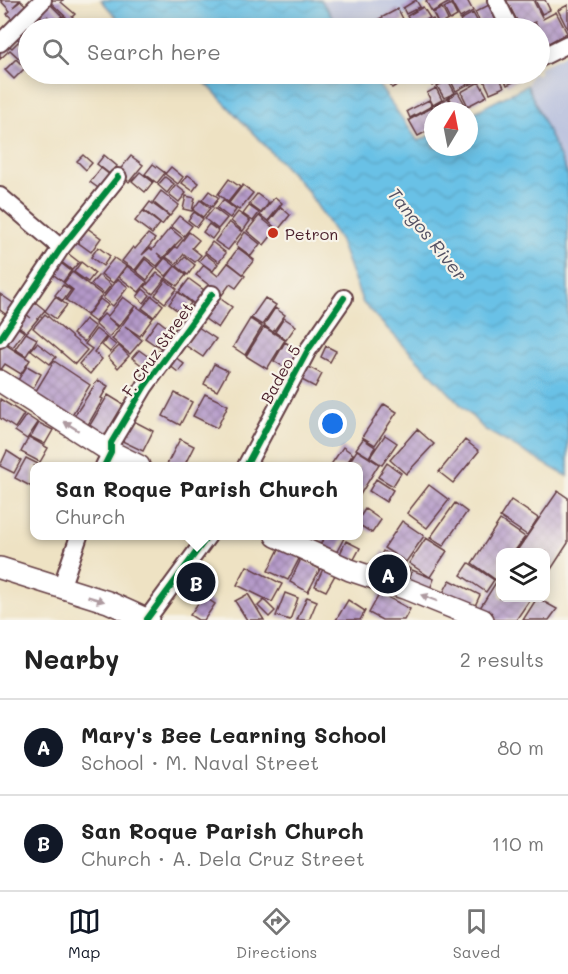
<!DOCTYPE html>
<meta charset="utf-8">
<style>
body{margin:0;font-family:Mali,sans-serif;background:#f2f2f2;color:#222}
.controls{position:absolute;right:18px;bottom:18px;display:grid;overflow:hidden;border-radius:12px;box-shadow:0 3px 15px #0003}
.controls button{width:54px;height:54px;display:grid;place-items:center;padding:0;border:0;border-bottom:2px solid #e0e0e0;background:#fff;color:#222;font:30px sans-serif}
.compass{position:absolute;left:424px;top:102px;width:54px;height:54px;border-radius:50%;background:#fff;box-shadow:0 3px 15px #0003;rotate:10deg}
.you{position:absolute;left:333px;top:424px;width:21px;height:21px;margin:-15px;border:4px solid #fff;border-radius:50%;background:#1a73e8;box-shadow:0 0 0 9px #1a73e833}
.badge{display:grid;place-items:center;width:39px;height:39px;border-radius:50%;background:#111827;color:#fff;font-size:20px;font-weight:700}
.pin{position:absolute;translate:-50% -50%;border:3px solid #fff;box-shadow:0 2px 6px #0006}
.popup{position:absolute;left:30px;top:462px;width:333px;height:78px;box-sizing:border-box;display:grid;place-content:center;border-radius:12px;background:#fff;filter:drop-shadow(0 2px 4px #0005);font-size:20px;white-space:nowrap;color:#767676}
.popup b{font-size:22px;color:#222}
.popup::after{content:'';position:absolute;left:50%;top:100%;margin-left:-12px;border:12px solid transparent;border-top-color:#fff}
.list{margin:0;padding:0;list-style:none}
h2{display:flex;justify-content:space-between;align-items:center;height:78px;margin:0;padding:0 24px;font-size:26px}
h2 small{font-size:20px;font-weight:400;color:#767676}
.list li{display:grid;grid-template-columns:39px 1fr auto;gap:18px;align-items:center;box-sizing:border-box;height:96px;padding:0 24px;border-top:2px solid #e0e0e0}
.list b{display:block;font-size:22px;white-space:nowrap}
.list p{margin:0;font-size:20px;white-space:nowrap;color:#767676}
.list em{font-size:20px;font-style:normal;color:#767676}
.icon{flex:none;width:33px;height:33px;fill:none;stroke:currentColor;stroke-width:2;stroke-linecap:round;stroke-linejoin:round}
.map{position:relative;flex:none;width:568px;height:620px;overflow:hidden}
.search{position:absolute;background:#fff;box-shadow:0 3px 15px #0003;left:18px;right:18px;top:18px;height:66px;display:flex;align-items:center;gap:15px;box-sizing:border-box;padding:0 21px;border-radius:33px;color:#767676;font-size:22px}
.sheet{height:270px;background:#fff}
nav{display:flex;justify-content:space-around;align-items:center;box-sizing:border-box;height:84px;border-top:2px solid #e0e0e0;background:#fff;font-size:16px;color:#767676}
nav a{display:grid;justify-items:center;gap:3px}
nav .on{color:#111827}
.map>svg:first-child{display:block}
.industrial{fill:#bcc3de}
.water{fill:url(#water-waves);stroke:#5a7088;stroke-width:1.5}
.building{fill:url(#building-cross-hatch)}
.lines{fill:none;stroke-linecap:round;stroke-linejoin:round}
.minor-casing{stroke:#633c42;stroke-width:20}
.major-casing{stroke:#633c42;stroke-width:24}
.minor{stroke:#fff;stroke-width:16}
.major{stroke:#fff;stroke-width:21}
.cycleway-casing{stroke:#f7f3e8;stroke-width:10}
.cycleway{stroke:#00873e;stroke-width:6}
.oneway{fill:#ae9aa0}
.poi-dot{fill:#c8321e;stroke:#f7f3e8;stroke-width:2}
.labels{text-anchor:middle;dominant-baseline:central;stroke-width:4.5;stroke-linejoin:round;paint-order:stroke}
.poi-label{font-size:16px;fill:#4a1f2b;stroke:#f7f3e8;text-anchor:start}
.street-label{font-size:16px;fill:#4a1f2b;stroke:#f7f3e8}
.water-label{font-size:18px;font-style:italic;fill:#535063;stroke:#f7f3e8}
</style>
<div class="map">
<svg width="568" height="620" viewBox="0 0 568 620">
<defs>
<pattern id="water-waves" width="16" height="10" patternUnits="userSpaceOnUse" patternTransform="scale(1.5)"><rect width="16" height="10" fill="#69c1e6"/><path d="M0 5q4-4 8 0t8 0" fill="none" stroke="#5da5c5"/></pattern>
<pattern id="building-cross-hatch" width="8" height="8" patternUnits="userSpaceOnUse" patternTransform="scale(1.5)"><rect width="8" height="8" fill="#b499c9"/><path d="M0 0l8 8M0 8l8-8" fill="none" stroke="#947ca3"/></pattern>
</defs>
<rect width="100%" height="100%" fill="#f7f3e8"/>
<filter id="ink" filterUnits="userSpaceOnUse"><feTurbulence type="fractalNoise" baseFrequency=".0167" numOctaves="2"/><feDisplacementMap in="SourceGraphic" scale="12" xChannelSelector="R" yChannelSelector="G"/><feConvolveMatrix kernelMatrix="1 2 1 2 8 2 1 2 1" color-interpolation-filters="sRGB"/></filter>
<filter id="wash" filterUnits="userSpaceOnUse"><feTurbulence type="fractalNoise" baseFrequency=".008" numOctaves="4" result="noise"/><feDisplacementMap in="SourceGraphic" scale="24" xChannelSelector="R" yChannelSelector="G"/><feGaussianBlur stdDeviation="1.35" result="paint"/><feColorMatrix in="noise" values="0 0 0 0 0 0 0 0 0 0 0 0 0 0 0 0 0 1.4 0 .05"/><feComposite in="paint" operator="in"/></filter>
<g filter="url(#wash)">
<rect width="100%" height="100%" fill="#eee2c3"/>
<path class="industrial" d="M 321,0 L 435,0 L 382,28 L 340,28 Z
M 568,53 L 568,175 L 527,85 L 532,74 L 540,74 L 540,67 Z"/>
<path class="water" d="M 101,0 L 321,0 L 340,28 L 129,28 L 123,25 Z
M 197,74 L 371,74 L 418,141 L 433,134 L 433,147 L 469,147 L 469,115 L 527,85 L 568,175 L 568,477 L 484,429 L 363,303 L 339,239 L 306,189 Z"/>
<g id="blocks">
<path class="building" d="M 0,0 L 20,0 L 13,7 L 21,1 L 31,10 L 17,23 L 7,14 L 10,11 Z
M 46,0 L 62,16 L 55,22 L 47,16 L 56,25 L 53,28 L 43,28 L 39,24 L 37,27 L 27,17 L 33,11 L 43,21 L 44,20 L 34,9 Z
M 48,0 L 63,0 L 61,2 L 75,14 L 69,20 Z
M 416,0 L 420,7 L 406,14 L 403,8 Z
M 428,0 L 449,0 L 450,2 L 432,12 L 426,1 Z
M 450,0 L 467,0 L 473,11 L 460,18 Z
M 506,0 L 533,0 L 543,19 L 556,12 L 567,33 L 547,44 L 535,22 L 521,28 Z
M 535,0 L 545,0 L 550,10 L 542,14 Z
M 451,4 L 457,16 L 450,20 L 444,8 Z
M 489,5 L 498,20 L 483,28 L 475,12 Z
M 568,5 L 568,30 L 558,10 Z
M 423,7 L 430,18 L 413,27 L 407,16 Z
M 442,8 L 448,20 L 439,25 L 433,13 Z
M 398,9 L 404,21 L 390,28 L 382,28 L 377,20 Z
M 473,13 L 481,28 L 464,28 L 460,20 Z
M 64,16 L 72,23 L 67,28 L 62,28 L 57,23 Z
M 433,19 L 438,28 L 416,28 Z
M 23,31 L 28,37 L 28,61 L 25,64 L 10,50 L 0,59 L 0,43 L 3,40 L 12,48 L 18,42 L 27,50 L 28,49 L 17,38 Z
M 16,59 L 25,68 L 14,79 L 5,70 Z
M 384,74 L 408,74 L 410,77 L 392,88 Z
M 426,74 L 438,74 L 442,81 L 432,86 Z
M 461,74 L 467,85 L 456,91 L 450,79 Z
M 463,74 L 478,74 L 481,79 L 469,85 Z
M 481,74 L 498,74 L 504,87 L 490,93 Z
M 502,74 L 517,74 L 520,79 L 507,85 Z
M 448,80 L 455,93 L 444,98 L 437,86 Z
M 479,82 L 487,96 L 468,106 L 461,92 Z
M 436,88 L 442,100 L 433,105 L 427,93 Z
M 458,92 L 467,108 L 461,111 L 457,111 L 449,97 Z
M 448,98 L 455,111 L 438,111 L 435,105 Z
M 429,100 L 432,106 L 410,118 L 407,111 Z
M 433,107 L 435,111 L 433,111 L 433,128 L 418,136 L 409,120 Z
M 83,155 L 92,163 L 86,170 L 77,161 Z
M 104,155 L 117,166 L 111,175 L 97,164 Z
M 131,156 L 143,165 L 129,182 L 118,172 Z
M 153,164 L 165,173 L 157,183 L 145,174 Z
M 171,167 L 183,177 L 178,184 L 165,174 Z
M 101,168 L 111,176 L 101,190 L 90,182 Z
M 140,172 L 153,182 L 145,192 L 132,181 Z
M 188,175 L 199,183 L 193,191 L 182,183 Z
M 165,177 L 174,184 L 167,193 L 158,185 Z
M 229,179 L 240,187 L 228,202 L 218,194 Z
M 176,185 L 186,193 L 179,202 L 169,194 Z
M 243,185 L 253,193 L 239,210 L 229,203 Z
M 161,191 L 179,205 L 170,216 L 153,202 Z
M 209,191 L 219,198 L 212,207 L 202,200 Z
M 257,194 L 269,203 L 261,213 L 249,204 Z
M 186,196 L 195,198 L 192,211 L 183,209 Z
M 275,197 L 282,203 L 268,221 L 260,215 Z
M 200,200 L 210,208 L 203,217 L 193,210 Z
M 223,200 L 236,210 L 230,218 L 217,208 Z
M 150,202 L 169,216 L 162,225 L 144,210 Z
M 249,206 L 259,213 L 253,221 L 243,214 Z
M 281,207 L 290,215 L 278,230 L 269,222 Z
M 214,208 L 227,218 L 218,229 L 205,219 Z
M 143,211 L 160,224 L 152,234 L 135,221 Z
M 194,212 L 203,219 L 197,227 L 188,220 Z
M 238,212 L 250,221 L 243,231 L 231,221 Z
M 179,216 L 192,226 L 184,236 L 171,226 Z
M 259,216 L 276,230 L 264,245 L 247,231 Z
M 229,222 L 242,232 L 228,250 L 215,241 Z
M 209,224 L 218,231 L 212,239 L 203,232 Z
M 83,225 L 101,238 L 91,252 L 73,239 Z
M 170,228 L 182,238 L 163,258 L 157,253 L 163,259 L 157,266 L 145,257 L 135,270 L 122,261 L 133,247 L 135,249 L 148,234 L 155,239 L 142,255 L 150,248 L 152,250 Z
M 189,232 L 199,240 L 192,248 L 201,255 L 195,262 L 184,254 L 176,264 L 166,257 L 175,247 L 177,248 Z
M 245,232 L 260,244 L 251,256 L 236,245 Z
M 212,242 L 226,253 L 219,262 L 205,252 Z
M 98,247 L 110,256 L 103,266 L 91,257 Z
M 238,248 L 254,260 L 243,274 L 228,262 Z
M 66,252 L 79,262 L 72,270 L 60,261 Z
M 205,254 L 218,264 L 213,271 L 199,261 Z
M 185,257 L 195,265 L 188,275 L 177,266 Z
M 114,258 L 126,266 L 113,283 L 101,274 Z
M 165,258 L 175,266 L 166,276 L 157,268 Z
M 145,259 L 156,268 L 147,280 L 136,271 Z
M 57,260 L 71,271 L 63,282 L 49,271 Z
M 81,262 L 95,273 L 88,282 L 74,272 Z
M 228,263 L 245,276 L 236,288 L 230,284 L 222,295 L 196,275 L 204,265 L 218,276 Z
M 127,266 L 147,282 L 139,292 L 119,277 Z
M 175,266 L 186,275 L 177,286 L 166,278 Z
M 72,272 L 102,295 L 87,315 L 66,300 L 73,290 L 64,283 Z
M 157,273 L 165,279 L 153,294 L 145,287 Z
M 99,275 L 111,285 L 104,294 L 91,284 Z
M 118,279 L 128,287 L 113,306 L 103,298 Z
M 189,279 L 208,293 L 198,307 L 179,292 Z
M 166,280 L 177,289 L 165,303 L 155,295 Z
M 63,285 L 71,290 L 63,301 L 55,295 Z
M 143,289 L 150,295 L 144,303 L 137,297 Z
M 178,292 L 191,303 L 182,314 L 169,304 Z
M 0,294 L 16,305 L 8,316 L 0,310 Z
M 152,296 L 163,305 L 154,317 L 142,308 Z
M 55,297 L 67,305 L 56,319 L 45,311 Z
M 123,297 L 135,306 L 119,326 L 107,317 Z
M 218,297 L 232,307 L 218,328 L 204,318 Z
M 30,298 L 45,310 L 27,332 L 12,322 L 21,311 L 31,318 L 21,310 Z
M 265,298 L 276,305 L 262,325 L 251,318 Z
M 100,299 L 108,305 L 95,322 L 87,316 Z
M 136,306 L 153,318 L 140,336 L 125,326 L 142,340 L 130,354 L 112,339 Z
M 275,308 L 285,315 L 273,332 L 264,325 Z
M 45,314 L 87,350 L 75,364 L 33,328 Z
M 104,314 L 118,327 L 109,337 L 95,324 Z
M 284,318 L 296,326 L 286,340 L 275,332 Z
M 85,319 L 95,327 L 84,342 L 73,334 Z
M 250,319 L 262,327 L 245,355 L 233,347 Z
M 158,320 L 168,328 L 155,345 L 145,338 Z
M 11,323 L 24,332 L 13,347 L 0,339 Z
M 198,327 L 216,339 L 203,357 L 185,345 Z
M 264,327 L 285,340 L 267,369 L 246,356 Z
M 96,329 L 106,337 L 94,352 L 102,359 L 90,374 L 79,364 L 92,349 L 85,344 Z
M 168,330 L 178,337 L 166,352 L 157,345 Z
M 26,333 L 37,339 L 26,356 L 15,349 Z
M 107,338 L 116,345 L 110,352 L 102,345 Z
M 0,341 L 30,360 L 21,374 L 5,364 L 0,371 Z
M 285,342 L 303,353 L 292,372 L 274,361 Z
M 37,343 L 56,357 L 50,364 L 31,350 Z
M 119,346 L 129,356 L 118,368 L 108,357 Z
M 326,346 L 336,351 L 330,362 L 321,357 Z
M 139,350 L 157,363 L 151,372 L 132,358 Z
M 170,353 L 184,364 L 178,372 L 164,361 Z
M 54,361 L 90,385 L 70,418 L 34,394 Z
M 214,364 L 228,371 L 217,391 L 204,384 Z
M 305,365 L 322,374 L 315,387 L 298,378 Z
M 27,366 L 41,374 L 31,392 L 16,383 Z
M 98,380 L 108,386 L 101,398 L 103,399 L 85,430 L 71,421 Z
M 175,393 L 192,402 L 180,425 L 163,416 Z
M 205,394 L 228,405 L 217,428 L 193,416 Z
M 108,395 L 126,406 L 105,441 L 87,430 Z
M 0,399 L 24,414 L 15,428 L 0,418 Z
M 384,404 L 397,412 L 375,445 L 362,437 Z
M 26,415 L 38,423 L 27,439 L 15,431 Z
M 128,418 L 153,431 L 143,451 L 118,439 Z
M 39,423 L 53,430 L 45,444 L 31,437 Z
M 417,429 L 434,444 L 406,474 L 390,460 Z
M 385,435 L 397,443 L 382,465 L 370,457 Z
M 29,437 L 48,448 L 40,462 L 21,452 Z
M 180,439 L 194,446 L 184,466 L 166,466 Z
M 363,439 L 375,447 L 369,457 L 356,449 Z
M 465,440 L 479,451 L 453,483 L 439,472 Z
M 343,447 L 353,454 L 345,466 L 330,466 Z
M 357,450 L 379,464 L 358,498 L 358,466 L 347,466 Z
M 7,451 L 21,460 L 14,473 L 0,466 Z
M 26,458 L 42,466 L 34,466 L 32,487 L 15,478 Z
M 387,463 L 401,473 L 393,486 L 378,477 Z
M 376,479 L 393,490 L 386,502 L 369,491 Z
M 429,485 L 449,500 L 427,528 L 407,513 Z
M 558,491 L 568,498 L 568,543 L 546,577 L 546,552 L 516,552 Z
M 511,500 L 538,518 L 527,535 L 500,517 Z
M 455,503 L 467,512 L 443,546 L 430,538 Z
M 365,509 L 381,520 L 372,533 L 358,524 L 358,520 Z
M 500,520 L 525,537 L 514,552 L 500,552 L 500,573 L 496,580 L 472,563 Z
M 402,521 L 424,536 L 406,562 L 384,548 Z
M 325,536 L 345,536 L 334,557 L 318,549 Z
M 426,538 L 447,551 L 430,577 L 409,563 Z
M 346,541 L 360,548 L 352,563 L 339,556 Z
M 280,547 L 300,557 L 288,580 L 268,571 Z
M 383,551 L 410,569 L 401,583 L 372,572 Z
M 301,559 L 320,569 L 308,592 L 290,582 Z
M 469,563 L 494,580 L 486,592 L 461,575 Z
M 247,566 L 282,584 L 272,602 L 237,585 Z
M 323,569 L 335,575 L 326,591 L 315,586 Z
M 412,570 L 434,579 L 428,594 L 406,585 Z
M 500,576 L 500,598 L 531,598 L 516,620 L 492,620 L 478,611 Z
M 450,580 L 480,595 L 473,610 L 442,595 Z
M 285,593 L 298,598 L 290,620 L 276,616 Z
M 380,593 L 410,609 L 404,620 L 382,620 L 369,613 Z
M 248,594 L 264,620 L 247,620 L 235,601 Z
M 203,596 L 215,604 L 204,620 L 198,620 L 190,615 Z
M 307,597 L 317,601 L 309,620 L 297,620 Z
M 537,598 L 557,609 L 549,620 L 523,620 Z
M 264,600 L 275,611 L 269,617 L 258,606 Z
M 348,600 L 365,611 L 360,620 L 336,620 Z"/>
</g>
</g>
<g filter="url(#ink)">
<use href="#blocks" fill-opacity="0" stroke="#633c42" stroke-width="1.5"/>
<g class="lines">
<g class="minor-casing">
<path id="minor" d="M 496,0 L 510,28
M 0,43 L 43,0
M 540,58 L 568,44
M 0,196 L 61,248
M 0,339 L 61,248 L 118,177
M 104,466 L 111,452 L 111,443 L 145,386 L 212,294
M 246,466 L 308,350 L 344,298
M 61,588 L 79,536
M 147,619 L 208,536"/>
</g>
<g class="major-casing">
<path id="major" d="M 0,381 L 111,452 L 139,466
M 276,536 L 350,570 L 404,588 L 483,620
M 0,568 L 108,602 L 148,620"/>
</g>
<use href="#minor" class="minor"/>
<use href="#major" class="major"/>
<g class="cycleway-casing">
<path id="cycleway" d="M 0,339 L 61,248 L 118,177
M 104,466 L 111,452 L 111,443 L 145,386 L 212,294
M 246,466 L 308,350 L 344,298
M 147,619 L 208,536"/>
</g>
<use href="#cycleway" class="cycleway"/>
</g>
<defs><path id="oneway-solid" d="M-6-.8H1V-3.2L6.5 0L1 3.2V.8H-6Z" transform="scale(1.5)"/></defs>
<g class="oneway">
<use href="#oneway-solid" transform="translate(71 426) rotate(-148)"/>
<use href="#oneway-solid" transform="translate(429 598) rotate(-159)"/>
<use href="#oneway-solid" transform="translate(96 599) rotate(17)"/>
</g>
</g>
<circle class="poi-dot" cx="273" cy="233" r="6"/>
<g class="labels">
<g class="poi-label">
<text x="285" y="233">Petron</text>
</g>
<g class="street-label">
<text transform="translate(157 349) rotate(-55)">F. Cruz Street</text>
<text transform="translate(280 374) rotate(-61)">Badeo 5</text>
</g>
<g class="water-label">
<text transform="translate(428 234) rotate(51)">Tangos River</text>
</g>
</g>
</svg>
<div class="controls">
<button><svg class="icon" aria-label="layers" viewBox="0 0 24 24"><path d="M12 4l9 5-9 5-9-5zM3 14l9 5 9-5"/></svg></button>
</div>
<svg class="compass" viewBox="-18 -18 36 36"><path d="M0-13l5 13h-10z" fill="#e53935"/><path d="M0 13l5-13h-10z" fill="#767676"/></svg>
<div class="you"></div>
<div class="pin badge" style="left:388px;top:574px">A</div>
<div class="pin badge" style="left:196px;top:582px">B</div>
<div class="popup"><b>San Roque Parish Church</b>Church</div>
<div class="search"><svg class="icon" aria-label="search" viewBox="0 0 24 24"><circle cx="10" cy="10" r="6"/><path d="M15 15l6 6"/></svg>Search here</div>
</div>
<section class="sheet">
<h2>Nearby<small>2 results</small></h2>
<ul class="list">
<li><span class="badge">A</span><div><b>Mary's Bee Learning School</b><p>School · M. Naval Street</p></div><em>80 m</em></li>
<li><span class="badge">B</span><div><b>San Roque Parish Church</b><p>Church · A. Dela Cruz Street</p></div><em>110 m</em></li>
</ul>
</section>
<nav>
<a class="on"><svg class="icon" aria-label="map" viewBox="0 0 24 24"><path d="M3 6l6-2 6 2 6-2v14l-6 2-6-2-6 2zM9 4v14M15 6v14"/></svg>Map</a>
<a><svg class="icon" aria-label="directions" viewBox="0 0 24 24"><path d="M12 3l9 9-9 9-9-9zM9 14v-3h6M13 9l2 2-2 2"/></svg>Directions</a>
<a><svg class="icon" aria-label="saved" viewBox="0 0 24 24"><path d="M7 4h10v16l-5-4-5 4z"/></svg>Saved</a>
</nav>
